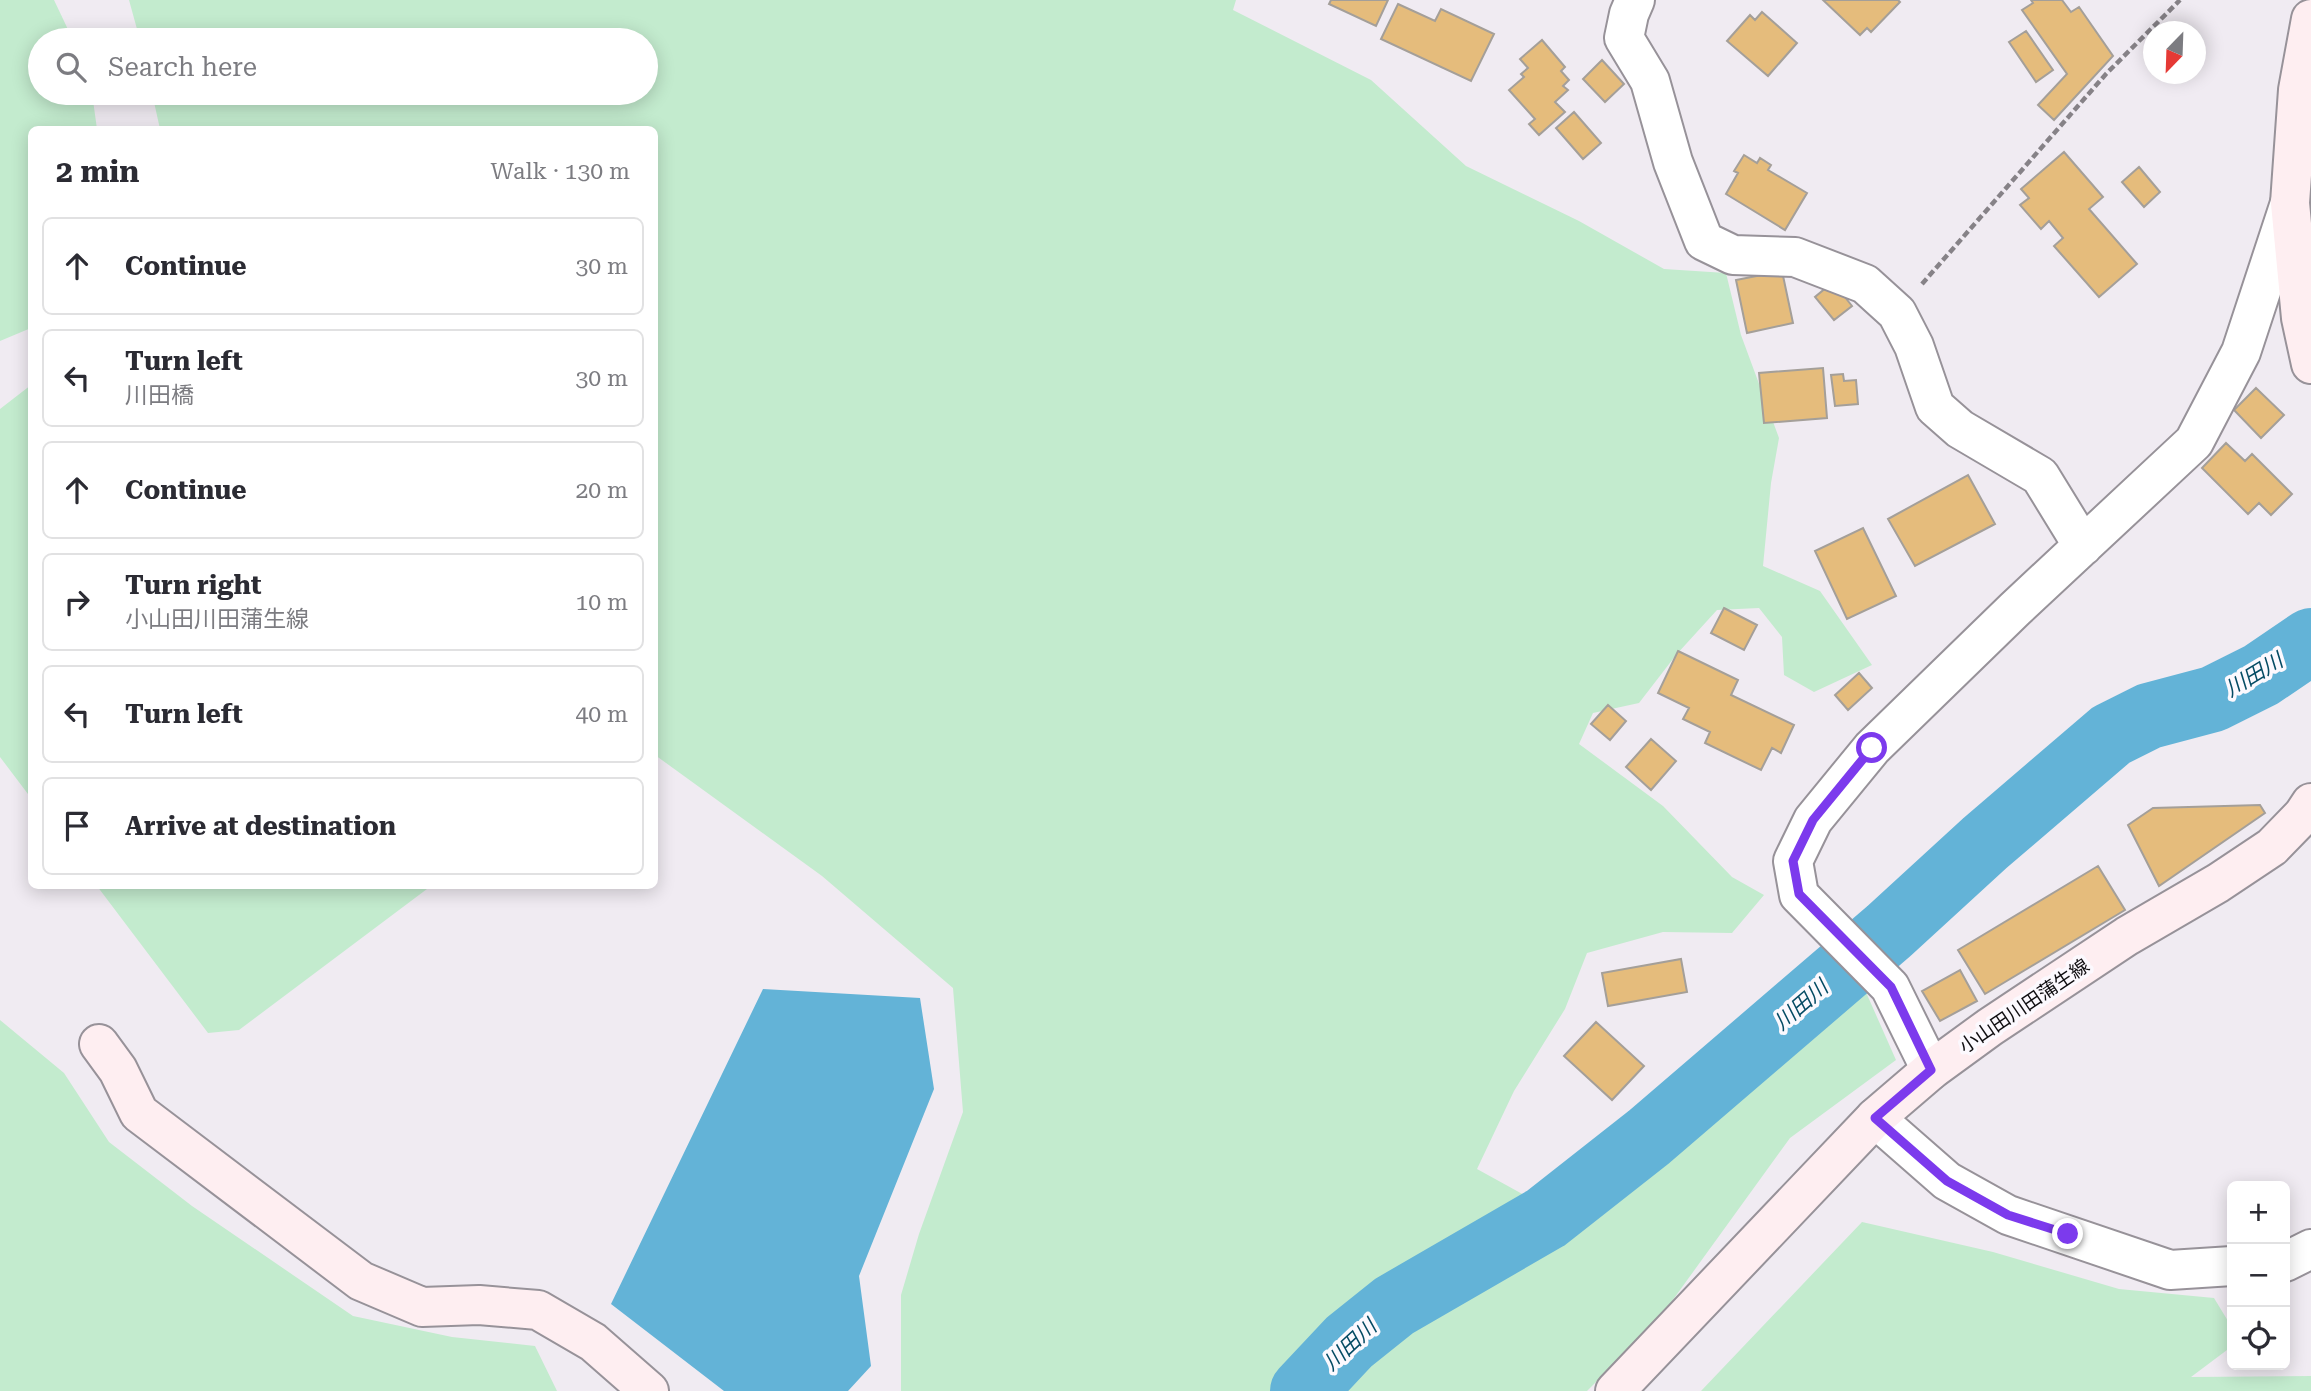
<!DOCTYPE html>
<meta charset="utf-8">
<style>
body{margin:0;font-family:"Roboto Serif","Noto Sans JP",serif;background:#f7f7f7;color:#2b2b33}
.controls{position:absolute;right:21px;bottom:21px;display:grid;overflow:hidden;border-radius:10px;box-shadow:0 4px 18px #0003}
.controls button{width:63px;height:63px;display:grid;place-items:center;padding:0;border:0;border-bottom:2px solid #e1e1e2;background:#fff;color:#2b2b33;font:35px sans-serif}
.compass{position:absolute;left:2143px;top:21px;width:63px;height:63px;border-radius:50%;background:#fff;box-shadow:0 4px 18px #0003;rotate:203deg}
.stop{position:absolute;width:21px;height:21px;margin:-16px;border:5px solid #7c3aed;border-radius:50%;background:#fff}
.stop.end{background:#7c3aed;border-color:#fff;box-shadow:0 2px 7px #0008}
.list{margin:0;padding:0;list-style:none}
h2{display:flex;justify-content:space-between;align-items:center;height:91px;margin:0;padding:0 28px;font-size:30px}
h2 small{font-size:23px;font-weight:400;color:#7c7c81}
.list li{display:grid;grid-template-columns:46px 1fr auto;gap:21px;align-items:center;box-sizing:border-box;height:98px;margin:0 14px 14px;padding:0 14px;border:2px solid #e1e1e2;border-radius:10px}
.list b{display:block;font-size:26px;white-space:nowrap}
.list p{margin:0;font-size:23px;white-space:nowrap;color:#7c7c81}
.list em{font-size:23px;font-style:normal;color:#7c7c81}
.icon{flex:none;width:38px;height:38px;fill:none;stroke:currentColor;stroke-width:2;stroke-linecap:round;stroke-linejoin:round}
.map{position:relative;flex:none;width:2311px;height:1391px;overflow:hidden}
.search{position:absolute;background:#fff;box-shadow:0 4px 18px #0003;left:28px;top:28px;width:630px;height:77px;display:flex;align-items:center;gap:18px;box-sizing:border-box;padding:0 24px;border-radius:38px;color:#7c7c81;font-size:26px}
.panel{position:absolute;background:#fff;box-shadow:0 4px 18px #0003;left:28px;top:126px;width:630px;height:763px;border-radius:10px}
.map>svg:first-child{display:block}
.green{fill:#c3ebce}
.water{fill:#63b3d7}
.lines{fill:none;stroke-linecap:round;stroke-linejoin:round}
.river{stroke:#63b3d7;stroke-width:66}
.building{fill:#e5bc7c;stroke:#a49f99;stroke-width:2}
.street-casing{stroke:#979299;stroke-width:42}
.secondary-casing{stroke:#979299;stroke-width:42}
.path{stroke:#868287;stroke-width:4.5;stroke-dasharray:7 3.5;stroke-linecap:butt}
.street{stroke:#fff;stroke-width:38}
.secondary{stroke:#feeef1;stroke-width:38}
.route{stroke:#7c3aed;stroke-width:9}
.labels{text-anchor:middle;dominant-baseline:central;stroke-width:7;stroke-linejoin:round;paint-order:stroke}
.street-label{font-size:19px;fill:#0f0d10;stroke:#fcf9fe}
.water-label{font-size:21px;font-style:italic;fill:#054b64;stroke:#fcf9fe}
</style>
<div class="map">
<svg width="2311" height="1391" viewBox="0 0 2311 1391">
<rect width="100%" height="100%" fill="#f0ebf2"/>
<path class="green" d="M 0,0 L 54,0 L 73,40 L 40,40 L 40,93 L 92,93 L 97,129 L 32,130 L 31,328 L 0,341 Z
M 129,0 L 1236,0 L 1233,10 L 1371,80 L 1466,166 L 1579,221 L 1664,269 L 1726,273 L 1741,335 L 1779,438 L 1771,483 L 1763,566 L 1820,591 L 1872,665 L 1814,692 L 1784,675 L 1782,637 L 1759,608 L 1717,610 L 1676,655 L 1639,703 L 1593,713 L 1579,744 L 1663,806 L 1732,877 L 1764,895 L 1732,933 L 1663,932 L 1587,953 L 1565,1009 L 1514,1091 L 1477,1169 L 1577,1224 L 1774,1060 L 1861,981 L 1896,1060 L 1790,1138 L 1659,1319 L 1587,1391 L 901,1391 L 901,1295 L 919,1234 L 963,1112 L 953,988 L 822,876 L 655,755 L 654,130 L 160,129 L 152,93 L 646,93 L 646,40 L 140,40 Z
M 31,385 L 31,798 L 0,757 L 0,409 Z
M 97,886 L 431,886 L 239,1030 L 208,1033 Z
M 0,1020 L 64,1073 L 109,1142 L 192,1206 L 353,1316 L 452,1337 L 535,1346 L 557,1391 L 0,1391 Z
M 1862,1222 L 1993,1252 L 2119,1289 L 2214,1298 L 2228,1321 L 2227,1350 L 2191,1377 L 2311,1376 L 2311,1391 L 1701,1391 Z"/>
<path class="water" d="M 763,989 L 920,998 L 934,1089 L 859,1276 L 871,1366 L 848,1391 L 724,1391 L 611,1304 Z"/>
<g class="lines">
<path class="river" d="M 1303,1391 L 1349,1342 L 1394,1306 L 1546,1218 L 1649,1137 L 1889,931 L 1985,843 L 2111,735 L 2149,716 L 2213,699 L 2261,675 L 2311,641"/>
</g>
<path class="building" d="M 1331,0 L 1388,0 L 1376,26 L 1329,4 Z
M 1823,0 L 1898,0 L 1900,2 L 1871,32 L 1867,28 L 1860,35 Z
M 2031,0 L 2062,0 L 2071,12 L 2079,7 L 2113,56 L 2054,120 L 2038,105 L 2067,74 L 2022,10 L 2033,3 Z
M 1398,4 L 1435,21 L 1441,9 L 1494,34 L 1471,81 L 1381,39 Z
M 1762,12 L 1797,43 L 1768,76 L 1727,41 L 1750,15 L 1755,20 Z
M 2026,31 L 2053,70 L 2036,82 L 2009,42 Z
M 1542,40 L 1565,67 L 1561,71 L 1569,80 L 1563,86 L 1568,90 L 1555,102 L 1565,112 L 1539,135 L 1529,124 L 1535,119 L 1509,90 L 1524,77 L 1521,74 L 1528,68 L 1520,59 Z
M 1602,60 L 1624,84 L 1605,102 L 1583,79 Z
M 1574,112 L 1601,143 L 1583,159 L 1556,128 Z
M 2064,152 L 2103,197 L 2089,209 L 2137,264 L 2099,297 L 2054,246 L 2063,238 L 2049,221 L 2041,229 L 2020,205 L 2029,198 L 2021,189 Z
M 1744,155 L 1757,163 L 1760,158 L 1771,165 L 1768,170 L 1807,193 L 1785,230 L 1726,194 L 1738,173 L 1734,171 Z
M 2139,167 L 2160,192 L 2144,207 L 2122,182 Z
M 1782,271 L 1793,323 L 1747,333 L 1736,280 Z
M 1833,282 L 1852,306 L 1834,320 L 1815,297 Z
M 1823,368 L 1827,418 L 1764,423 L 1759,373 Z
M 1843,374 L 1844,381 L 1856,380 L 1858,404 L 1835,406 L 1831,375 Z
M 2256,388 L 2284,415 L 2261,438 L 2234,410 Z
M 2226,443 L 2245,461 L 2252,454 L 2292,494 L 2271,515 L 2259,503 L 2248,514 L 2202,468 Z
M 1968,475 L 1995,524 L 1915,566 L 1888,519 Z
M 1863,528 L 1896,596 L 1847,619 L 1815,551 Z
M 1724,608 L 1757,625 L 1744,650 L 1711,633 Z
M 1678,651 L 1738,680 L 1731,695 L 1794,725 L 1781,753 L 1772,748 L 1761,770 L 1705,743 L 1710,732 L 1683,719 L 1689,708 L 1658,693 Z
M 1859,673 L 1872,688 L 1848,710 L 1835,695 Z
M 1608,705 L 1626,721 L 1610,740 L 1591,724 Z
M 1651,739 L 1676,761 L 1651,790 L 1626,767 Z
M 2260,805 L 2265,813 L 2159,886 L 2128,825 L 2153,808 Z
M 2098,866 L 2125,910 L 1985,994 L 1958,950 Z
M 1681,959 L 1687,992 L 1608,1006 L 1602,973 Z
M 1960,970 L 1977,1001 L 1940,1021 L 1922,991 Z
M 1596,1022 L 1644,1066 L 1612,1100 L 1564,1056 Z"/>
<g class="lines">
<g class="street-casing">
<path id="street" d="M 1635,0 L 1629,14 L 1624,38 L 1650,81 L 1673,162 L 1704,241 L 1733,255 L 1795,257 L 1865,284 L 1897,313 L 1914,346 L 1935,407 L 1960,429 L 2040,476 L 2083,546
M 1931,1070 L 1890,987 L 1799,895 L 1793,861 L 1813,820 L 1872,748 L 2015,609 L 2194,442 L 2241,352 L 2290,203
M 1875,1118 L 1947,1181 L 2008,1215 L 2170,1270 L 2232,1266
M 2285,1262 L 2311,1249"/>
</g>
<g class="secondary-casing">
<path id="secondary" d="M 2311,19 L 2298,90 L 2290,203 L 2301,318 L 2311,364
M 99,1044 L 118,1070 L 139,1113 L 361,1281 L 422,1307 L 479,1305 L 538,1310 L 593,1342 L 649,1391
M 1615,1391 L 1875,1118 L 1931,1070 L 1990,1027 L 2127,936 L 2218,883 L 2272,847 L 2303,815 L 2311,803"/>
</g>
<path class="path" d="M 1922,284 L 2106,74 L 2180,0"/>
<use href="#street" class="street"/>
<use href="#secondary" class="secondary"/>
</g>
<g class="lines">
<path class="route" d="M 1872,748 L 1813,820 L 1793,861 L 1799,894 L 1891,987 L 1931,1070 L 1875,1118 L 1947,1181 L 2008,1215 L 2068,1234"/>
</g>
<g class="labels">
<g class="street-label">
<text transform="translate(2024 1006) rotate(-34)">小山田川田蒲生線</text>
</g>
<g class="water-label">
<text transform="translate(2254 675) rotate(-31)">川田川</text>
<text transform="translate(1801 1005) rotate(-41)">川田川</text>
<text transform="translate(1350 1345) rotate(-43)">川田川</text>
</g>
</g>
</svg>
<div class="controls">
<button>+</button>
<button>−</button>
<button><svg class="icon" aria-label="locate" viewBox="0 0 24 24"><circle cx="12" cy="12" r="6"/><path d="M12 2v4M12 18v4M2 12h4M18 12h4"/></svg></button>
</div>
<svg class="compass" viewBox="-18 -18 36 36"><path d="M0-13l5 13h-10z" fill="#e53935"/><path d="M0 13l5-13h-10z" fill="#7c7c81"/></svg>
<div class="stop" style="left:1872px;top:748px"></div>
<div class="stop end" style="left:2068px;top:1234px"></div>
<div class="search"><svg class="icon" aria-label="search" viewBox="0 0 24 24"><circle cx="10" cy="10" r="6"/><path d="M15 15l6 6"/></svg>Search here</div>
<section class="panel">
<h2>2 min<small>Walk · 130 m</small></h2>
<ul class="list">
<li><svg class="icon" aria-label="ahead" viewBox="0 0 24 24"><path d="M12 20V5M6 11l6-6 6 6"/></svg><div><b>Continue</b></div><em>30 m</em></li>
<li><svg class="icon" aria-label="left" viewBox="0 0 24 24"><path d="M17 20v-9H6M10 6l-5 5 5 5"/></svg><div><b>Turn left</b><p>川田橋</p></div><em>30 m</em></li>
<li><svg class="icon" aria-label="ahead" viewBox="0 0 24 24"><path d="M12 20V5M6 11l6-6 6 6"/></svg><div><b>Continue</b></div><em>20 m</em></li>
<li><svg class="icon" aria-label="right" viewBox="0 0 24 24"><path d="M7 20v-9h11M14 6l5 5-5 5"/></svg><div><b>Turn right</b><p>小山田川田蒲生線</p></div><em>10 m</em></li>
<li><svg class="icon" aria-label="left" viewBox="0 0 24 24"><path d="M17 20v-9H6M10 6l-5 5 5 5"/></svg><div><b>Turn left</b></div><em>40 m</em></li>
<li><svg class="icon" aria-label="arrive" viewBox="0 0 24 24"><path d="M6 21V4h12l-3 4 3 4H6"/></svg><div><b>Arrive at destination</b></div></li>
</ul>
</section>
</div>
